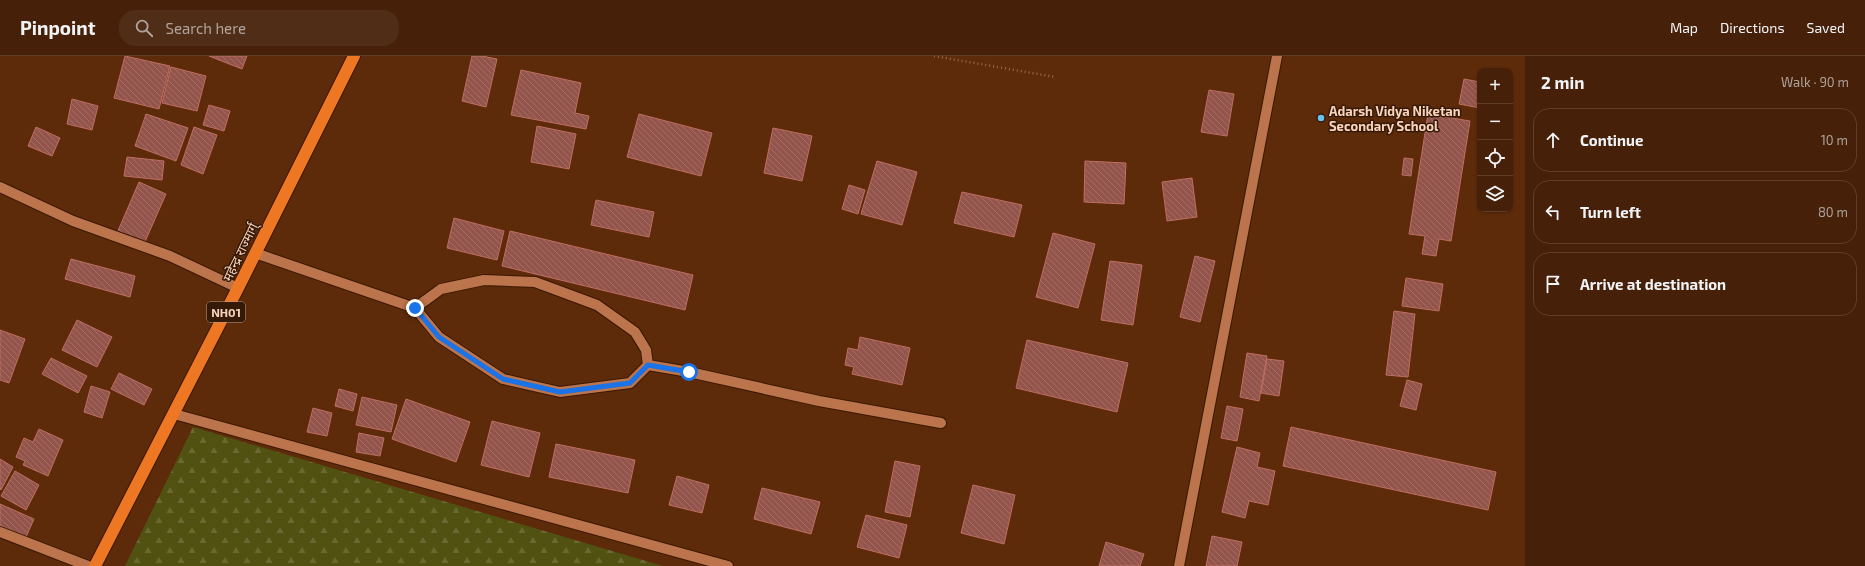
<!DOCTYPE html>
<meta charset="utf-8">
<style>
body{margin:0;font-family:"Exo 2","Noto Sans Devanagari",sans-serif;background:#502d16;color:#f1f3f6}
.controls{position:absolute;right:12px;top:12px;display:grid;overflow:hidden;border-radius:8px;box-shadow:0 1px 3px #0004}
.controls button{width:36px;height:36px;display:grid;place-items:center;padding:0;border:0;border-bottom:1px solid #5e3e29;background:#462008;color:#f1f3f6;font:20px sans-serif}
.stop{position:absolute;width:12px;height:12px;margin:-9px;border:3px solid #1a73e8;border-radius:50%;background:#fff}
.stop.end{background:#1a73e8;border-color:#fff;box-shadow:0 1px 4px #0008}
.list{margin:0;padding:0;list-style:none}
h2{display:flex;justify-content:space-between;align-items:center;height:52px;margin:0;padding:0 16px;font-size:17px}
h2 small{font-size:13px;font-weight:400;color:#b0a39c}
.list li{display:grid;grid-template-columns:26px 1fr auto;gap:12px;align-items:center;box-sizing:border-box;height:64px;margin:0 8px 8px;padding:0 8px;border:1px solid #5e3e29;border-radius:16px}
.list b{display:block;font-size:15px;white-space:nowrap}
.list em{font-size:13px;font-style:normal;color:#b0a39c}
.icon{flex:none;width:22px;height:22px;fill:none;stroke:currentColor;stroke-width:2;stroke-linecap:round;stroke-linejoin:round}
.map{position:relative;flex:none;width:1525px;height:510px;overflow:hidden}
header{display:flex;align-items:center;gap:24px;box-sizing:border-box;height:56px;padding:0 20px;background:#462008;border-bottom:1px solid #5e3e29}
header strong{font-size:19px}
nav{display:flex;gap:22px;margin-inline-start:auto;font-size:14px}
.search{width:280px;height:36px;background:#502d16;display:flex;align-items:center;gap:10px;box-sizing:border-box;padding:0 14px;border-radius:16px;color:#b0a39c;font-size:15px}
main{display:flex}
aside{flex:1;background:#462008}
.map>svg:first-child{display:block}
.forest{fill:url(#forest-firs)}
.building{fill:url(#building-back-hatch);stroke:#c06e62}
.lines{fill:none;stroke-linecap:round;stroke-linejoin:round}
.lane-casing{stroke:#3a1702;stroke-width:12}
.street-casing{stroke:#3a1702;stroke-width:12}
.highway-casing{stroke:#3a1702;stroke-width:14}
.path{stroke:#986a4d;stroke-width:2.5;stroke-dasharray:1 3;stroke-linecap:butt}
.lane{stroke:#bb744b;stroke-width:10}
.street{stroke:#bb744b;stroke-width:10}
.highway{stroke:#ee7724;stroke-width:12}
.route{stroke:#1a73e8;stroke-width:5}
.poi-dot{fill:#66c4ef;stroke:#361a08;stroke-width:1.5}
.labels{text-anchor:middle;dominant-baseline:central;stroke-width:3;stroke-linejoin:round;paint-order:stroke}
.shield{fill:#361a08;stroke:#bf9c87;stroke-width:1}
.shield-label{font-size:12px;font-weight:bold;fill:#fad3be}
.poi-label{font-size:13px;font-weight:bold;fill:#fad3be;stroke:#361a08;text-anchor:start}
.street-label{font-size:13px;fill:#fad3be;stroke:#361a08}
</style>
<header>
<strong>Pinpoint</strong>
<div class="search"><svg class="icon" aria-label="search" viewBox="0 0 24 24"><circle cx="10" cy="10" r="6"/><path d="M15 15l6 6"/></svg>Search here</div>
<nav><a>Map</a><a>Directions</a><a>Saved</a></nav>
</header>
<main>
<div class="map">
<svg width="1525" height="510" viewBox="0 0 1525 510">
<defs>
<pattern id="forest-firs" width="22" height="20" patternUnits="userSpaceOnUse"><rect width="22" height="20" fill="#515111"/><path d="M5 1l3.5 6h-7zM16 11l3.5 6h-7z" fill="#6b6932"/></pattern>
<pattern id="building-back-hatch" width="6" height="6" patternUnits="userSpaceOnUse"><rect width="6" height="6" fill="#92544b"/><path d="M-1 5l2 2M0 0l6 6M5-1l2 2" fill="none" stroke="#a26c63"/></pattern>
</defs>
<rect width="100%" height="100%" fill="#5d2b0a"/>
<path class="forest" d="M 193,371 L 663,510 L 125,510 Z"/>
<path class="building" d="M 125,0 L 170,10 L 159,53 L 114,42 Z
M 209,0 L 247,0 L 242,13 Z
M 472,0 L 482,0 L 497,3 L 486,51 L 462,45 Z
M 171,11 L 206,20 L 197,55 L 162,47 Z
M 521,14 L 581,27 L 575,57 L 589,60 L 586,73 L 511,59 Z
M 1464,23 L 1480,26 L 1480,52 L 1459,48 Z
M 1209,34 L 1234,38 L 1227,80 L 1201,76 Z
M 72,43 L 98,50 L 92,74 L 67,68 Z
M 209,49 L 230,55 L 224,75 L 203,69 Z
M 146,58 L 188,72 L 176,105 L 135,90 Z
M 639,58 L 712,77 L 701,120 L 627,101 Z
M 1428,58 L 1470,65 L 1451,185 L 1439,183 L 1436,200 L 1422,198 L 1425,180 L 1409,178 Z
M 537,70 L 576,78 L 569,113 L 531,106 Z
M 36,71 L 60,82 L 52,100 L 28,90 Z
M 194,71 L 217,79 L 203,118 L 181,109 Z
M 773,72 L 812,80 L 802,125 L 764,117 Z
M 127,101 L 164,105 L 162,124 L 124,120 Z
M 1404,102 L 1413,103 L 1411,120 L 1402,119 Z
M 877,105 L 917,116 L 902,169 L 861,158 Z
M 1085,105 L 1126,107 L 1124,148 L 1084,146 Z
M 1192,122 L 1197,161 L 1167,165 L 1162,126 Z
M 139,126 L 166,138 L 144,188 L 117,177 Z
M 849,129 L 865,134 L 858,158 L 842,153 Z
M 962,136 L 1022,149 L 1014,181 L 954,167 Z
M 596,144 L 654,156 L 649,181 L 591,169 Z
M 454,162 L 504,175 L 497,204 L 447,192 Z
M 510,175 L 693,219 L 685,254 L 502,210 Z
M 1053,177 L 1095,188 L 1078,252 L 1036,241 Z
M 1195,200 L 1215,205 L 1200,266 L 1180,261 Z
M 71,203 L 135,220 L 130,241 L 65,223 Z
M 1110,205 L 1142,209 L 1133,269 L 1101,264 Z
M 1406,222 L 1443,228 L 1439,255 L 1402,250 Z
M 1394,255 L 1415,258 L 1408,321 L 1386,319 Z
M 77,264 L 112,281 L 97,311 L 62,294 Z
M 0,274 L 25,283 L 9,327 L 0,324 Z
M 860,281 L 910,292 L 902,329 L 852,318 L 854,311 L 845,309 L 848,292 L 858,294 Z
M 1027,284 L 1128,307 L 1117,356 L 1016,332 Z
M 1247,297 L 1267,300 L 1259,345 L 1240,341 Z
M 51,302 L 87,320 L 78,337 L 42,318 Z
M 1267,303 L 1284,305 L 1279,340 L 1261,337 Z
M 119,317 L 152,333 L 144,349 L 111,333 Z
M 1407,324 L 1422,328 L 1416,354 L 1400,350 Z
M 91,330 L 110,336 L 102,362 L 84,356 Z
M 339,333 L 357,338 L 353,355 L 335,350 Z
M 362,341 L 397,349 L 391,376 L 356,369 Z
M 406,343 L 470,366 L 456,406 L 392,383 Z
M 1227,350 L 1243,353 L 1237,385 L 1221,382 Z
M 313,352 L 332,357 L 327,380 L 307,376 Z
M 492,365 L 540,377 L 529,421 L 481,409 Z
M 1291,371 L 1496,416 L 1488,454 L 1283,410 Z
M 39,373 L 63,384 L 48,420 L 23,409 L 25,405 L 16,401 L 24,382 L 33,386 Z
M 359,377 L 384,382 L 380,400 L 356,396 Z
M 556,388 L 635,404 L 628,437 L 549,421 Z
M 1237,391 L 1260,397 L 1257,411 L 1275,415 L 1268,449 L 1249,445 L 1245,462 L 1222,456 Z
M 0,403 L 13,411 L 1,434 L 0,433 Z
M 895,405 L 920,410 L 910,461 L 885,456 Z
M 15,415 L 39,429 L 26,454 L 1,440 Z
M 677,420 L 709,429 L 702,457 L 669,449 Z
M 973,429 L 1015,439 L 1004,488 L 961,477 Z
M 762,432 L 820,446 L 811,478 L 754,463 Z
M 0,448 L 34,463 L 26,481 L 0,470 Z
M 866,459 L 907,469 L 899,502 L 857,491 Z
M 1212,480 L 1242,486 L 1237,510 L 1206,510 Z
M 1106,486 L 1144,498 L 1140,510 L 1099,510 Z"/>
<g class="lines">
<g class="lane-casing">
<path id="lane" d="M 0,131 L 73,165 L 170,200 L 238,232"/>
</g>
<g class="street-casing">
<path id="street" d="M 255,197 L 415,252 L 439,281 L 503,323 L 560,336 L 630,327 L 648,309 L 689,316 L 819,345 L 941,367
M 415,252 L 441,233 L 484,224 L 535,226 L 597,249 L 635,276 L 646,294 L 648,309
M 174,358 L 728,510
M 0,476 L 88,510
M 1179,510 L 1277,0"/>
</g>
<g class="highway-casing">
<path id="highway" d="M 95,510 L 238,232 L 354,0"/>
</g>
<path class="path" d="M 934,0 L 1055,21"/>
<use href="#lane" class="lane"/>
<use href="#street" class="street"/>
<use href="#highway" class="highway"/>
</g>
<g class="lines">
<path class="route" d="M 415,252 L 439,281 L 503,323 L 560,336 L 630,327 L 648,309 L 689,316"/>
</g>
<circle class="poi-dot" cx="1321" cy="62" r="4"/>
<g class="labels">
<rect class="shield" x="207" y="246" width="38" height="20" rx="3"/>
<g class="shield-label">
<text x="226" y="256">NH01</text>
</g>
<g class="poi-label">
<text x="1329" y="55">Adarsh Vidya Niketan<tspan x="1329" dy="15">Secondary School</tspan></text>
</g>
<g class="street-label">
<text transform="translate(240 196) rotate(-64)">महेन्द्र राज्मार्ग्</text>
</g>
</g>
</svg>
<div class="controls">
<button>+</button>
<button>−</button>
<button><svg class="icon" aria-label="locate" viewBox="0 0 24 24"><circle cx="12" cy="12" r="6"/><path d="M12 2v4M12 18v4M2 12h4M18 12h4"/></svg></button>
<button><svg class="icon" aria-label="layers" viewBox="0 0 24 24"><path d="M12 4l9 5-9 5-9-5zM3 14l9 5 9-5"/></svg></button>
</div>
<div class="stop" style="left:689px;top:316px"></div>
<div class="stop end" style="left:415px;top:252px"></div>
</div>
<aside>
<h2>2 min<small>Walk · 90 m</small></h2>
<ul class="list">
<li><svg class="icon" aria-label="ahead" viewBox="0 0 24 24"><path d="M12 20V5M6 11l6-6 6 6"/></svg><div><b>Continue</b></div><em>10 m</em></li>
<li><svg class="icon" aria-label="left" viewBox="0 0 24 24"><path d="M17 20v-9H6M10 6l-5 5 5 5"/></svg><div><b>Turn left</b></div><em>80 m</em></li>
<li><svg class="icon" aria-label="arrive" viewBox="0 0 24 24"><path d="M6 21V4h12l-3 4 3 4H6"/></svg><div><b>Arrive at destination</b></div></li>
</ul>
</aside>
</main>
